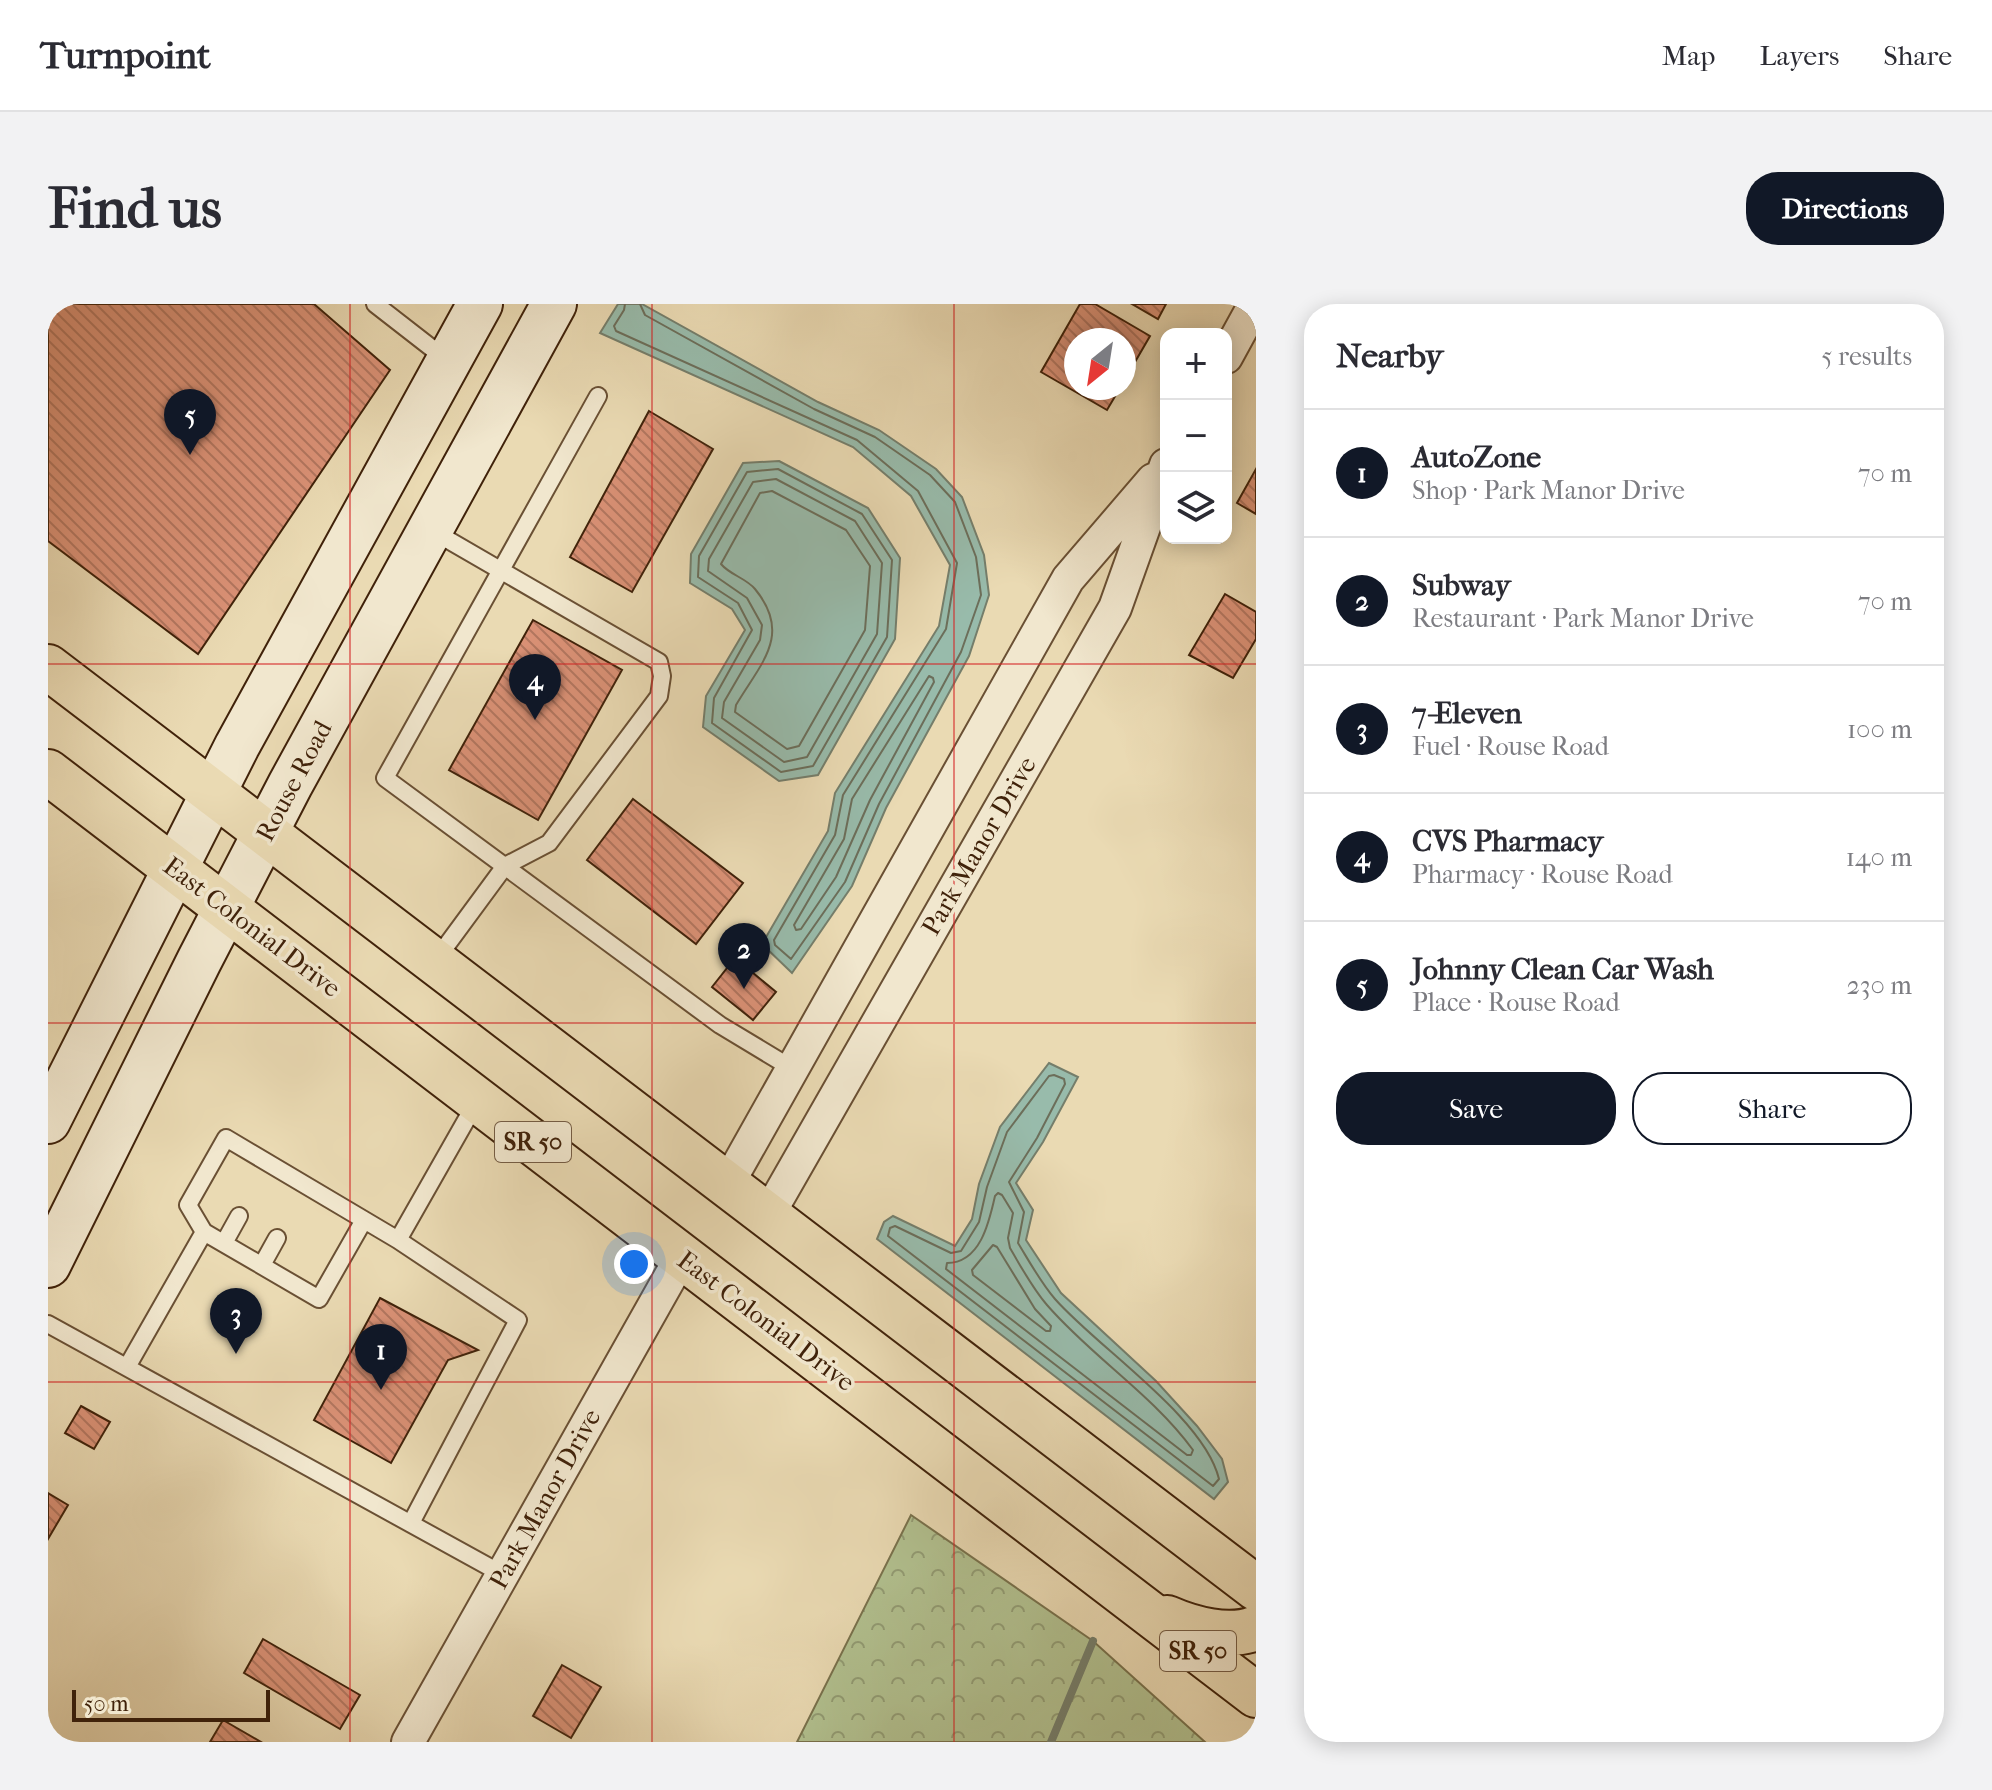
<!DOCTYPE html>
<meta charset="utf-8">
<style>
body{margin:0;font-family:"IM FELL French Canon",serif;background:#f2f2f3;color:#2b2b33}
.controls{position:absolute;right:24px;top:24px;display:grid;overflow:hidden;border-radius:16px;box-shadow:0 4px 20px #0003}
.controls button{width:72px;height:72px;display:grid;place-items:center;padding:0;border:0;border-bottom:2px solid #e1e1e2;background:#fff;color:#2b2b33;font:40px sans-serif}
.compass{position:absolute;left:1016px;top:24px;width:72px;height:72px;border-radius:50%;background:#fff;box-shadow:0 4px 20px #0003;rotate:210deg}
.scale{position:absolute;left:24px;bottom:20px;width:198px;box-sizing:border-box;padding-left:8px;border:4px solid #40220a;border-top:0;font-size:22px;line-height:28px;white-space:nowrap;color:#40220a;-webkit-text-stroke:6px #f1e7ce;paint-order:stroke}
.you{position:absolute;left:586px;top:960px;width:28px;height:28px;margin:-20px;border:6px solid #fff;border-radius:50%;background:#1a73e8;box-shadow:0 0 0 12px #1a73e833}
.badge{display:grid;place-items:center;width:52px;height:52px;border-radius:50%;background:#111827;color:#fff;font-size:26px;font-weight:700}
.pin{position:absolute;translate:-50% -66px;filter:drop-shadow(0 2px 4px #0008)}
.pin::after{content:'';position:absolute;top:42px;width:28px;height:24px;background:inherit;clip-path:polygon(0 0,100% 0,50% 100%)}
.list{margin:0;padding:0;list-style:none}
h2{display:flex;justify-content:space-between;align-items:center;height:104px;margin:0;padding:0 32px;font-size:34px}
h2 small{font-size:26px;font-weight:400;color:#7c7c81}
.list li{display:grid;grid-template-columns:52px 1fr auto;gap:24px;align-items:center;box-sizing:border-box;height:128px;padding:0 32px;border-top:2px solid #e1e1e2}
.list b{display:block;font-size:30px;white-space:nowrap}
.list p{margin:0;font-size:26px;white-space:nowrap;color:#7c7c81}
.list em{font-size:26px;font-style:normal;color:#7c7c81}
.actions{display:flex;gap:16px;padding:24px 32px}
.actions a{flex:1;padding:18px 0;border:2px solid #111827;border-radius:32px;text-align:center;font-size:28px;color:#111827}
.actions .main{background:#111827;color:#fff}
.icon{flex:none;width:44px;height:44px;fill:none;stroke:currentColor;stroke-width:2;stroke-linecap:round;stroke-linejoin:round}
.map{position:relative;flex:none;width:1208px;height:1438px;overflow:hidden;border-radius:32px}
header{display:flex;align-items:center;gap:48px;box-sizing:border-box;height:112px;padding:0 40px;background:#fff;border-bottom:2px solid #e1e1e2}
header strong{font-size:38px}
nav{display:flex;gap:44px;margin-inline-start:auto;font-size:28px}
.intro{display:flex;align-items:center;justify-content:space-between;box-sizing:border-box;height:192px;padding:0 48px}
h1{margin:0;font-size:56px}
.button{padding:20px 36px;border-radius:32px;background:#111827;color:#fff;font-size:28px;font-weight:700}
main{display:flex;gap:48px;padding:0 48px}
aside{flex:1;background:#fff;border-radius:32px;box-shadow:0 4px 20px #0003}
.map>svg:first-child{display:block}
.forest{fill:url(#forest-crowns);stroke:#79724d;stroke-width:2}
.water{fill:#98bbab;stroke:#757e6b;stroke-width:2}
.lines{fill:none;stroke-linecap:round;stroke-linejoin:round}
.shore{stroke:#6c6e5a;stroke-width:2}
.stream{stroke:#757e6b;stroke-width:8}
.building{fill:url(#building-back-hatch);stroke:#40220a;stroke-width:2}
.lane-casing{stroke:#6a5034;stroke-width:20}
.street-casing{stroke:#6a5034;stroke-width:36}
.secondary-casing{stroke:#40220a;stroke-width:48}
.highway-casing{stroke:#40220a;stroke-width:48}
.lane{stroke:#f1e7ce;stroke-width:16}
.street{stroke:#f1e7ce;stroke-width:32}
.secondary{stroke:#f1e7ce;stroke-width:44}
.highway{stroke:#eadab3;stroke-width:44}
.grid{fill:none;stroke:#d62828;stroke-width:2;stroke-opacity:0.55}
.labels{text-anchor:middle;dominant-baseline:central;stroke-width:7;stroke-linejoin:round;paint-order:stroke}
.shield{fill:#f1e7ce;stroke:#755d45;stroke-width:2}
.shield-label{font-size:24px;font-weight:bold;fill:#40220a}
.street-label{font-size:26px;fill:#40220a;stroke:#f1e7ce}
</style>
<header>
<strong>Turnpoint</strong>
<nav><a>Map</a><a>Layers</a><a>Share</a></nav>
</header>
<div class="intro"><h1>Find us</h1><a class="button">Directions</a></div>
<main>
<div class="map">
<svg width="1208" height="1438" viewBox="0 0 1208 1438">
<defs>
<pattern id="forest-crowns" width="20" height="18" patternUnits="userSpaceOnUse" patternTransform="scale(2)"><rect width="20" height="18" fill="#b2c190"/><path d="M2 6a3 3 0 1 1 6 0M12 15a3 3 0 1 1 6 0" fill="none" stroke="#929c74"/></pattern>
<pattern id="building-back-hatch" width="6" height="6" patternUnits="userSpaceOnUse" patternTransform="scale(2)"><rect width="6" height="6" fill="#da9176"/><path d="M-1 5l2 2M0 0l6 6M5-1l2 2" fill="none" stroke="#b2765f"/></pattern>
</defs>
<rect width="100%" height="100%" fill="#eadab3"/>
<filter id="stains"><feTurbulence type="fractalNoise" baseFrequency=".0025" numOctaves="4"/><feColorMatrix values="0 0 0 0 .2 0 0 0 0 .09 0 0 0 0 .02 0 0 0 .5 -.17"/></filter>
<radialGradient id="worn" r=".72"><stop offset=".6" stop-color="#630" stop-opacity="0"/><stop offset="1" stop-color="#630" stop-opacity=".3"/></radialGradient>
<path class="forest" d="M 863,1211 L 1045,1337 L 1157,1438 L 749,1438 Z"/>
<path class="water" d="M 570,0 L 594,0 L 770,98 L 831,126 L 888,165 L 914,193 L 936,251 L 941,291 L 921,352 L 838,504 L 804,582 L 744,669 L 714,640 L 780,527 L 787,489 L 891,322 L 902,261 L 863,192 L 805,143 L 552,29 Z
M 731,157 L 820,204 L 852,254 L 847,335 L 770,471 L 731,477 L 655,423 L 658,392 L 697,326 L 684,305 L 642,279 L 643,250 L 695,159 Z
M 1001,759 L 1030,773 L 995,838 L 968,879 L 985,906 L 978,936 L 1013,989 L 1108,1077 L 1149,1122 L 1174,1155 L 1180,1178 L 1166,1195 L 829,935 L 836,918 L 845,912 L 907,942 L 924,915 L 931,880 L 952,823 Z"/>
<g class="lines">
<path class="shore" d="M 577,0 L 576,6 L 566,22 L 568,27 L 809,136 L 870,187 L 909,259 L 898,325 L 795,491 L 787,531 L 726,636 L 727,641 L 743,655 L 797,578 L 831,500 L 913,348 L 933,291 L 928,253 L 907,198 L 882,171 L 827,133 L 766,105 L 597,11 L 592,0
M 730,165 L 814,210 L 844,256 L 839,333 L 765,462 L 733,468 L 664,419 L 666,394 L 704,326 L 690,299 L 650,273 L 651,252 L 699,168 Z
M 728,175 L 807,217 L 834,259 L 829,330 L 759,453 L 736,458 L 674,414 L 676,398 L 712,336 L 714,321 L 699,294 L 660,267 L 661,255 L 705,178 Z
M 724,187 L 798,226 L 822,262 L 817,326 L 751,442 L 739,445 L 687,408 L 688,401 C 712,360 745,331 707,285 C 698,274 682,271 673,260 L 712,189 Z
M 881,372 L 885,374 L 886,378 L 822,496 L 788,573 L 753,625 L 748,626 L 746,621 L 796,535 L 804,495 Z
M 1006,771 L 1016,775 L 1017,780 L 989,834 L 961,878 L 976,908 L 970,939 C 981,957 993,979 1007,995 C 1050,1044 1156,1113 1171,1175 L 1165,1182 L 840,932 L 842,924 L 847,922 L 903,949 L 913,947 L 931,918 L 939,883 L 959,828 L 1001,772 Z
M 950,889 L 954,891 L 965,909 L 960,934 L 962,944 C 973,963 985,985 999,1001 C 1044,1053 1104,1090 1145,1146 L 1143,1151 L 1139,1151 L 898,965 L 899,959 C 932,959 941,919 947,892 Z
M 945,941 L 949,943 L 987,1005 L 1003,1022 L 1002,1027 L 998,1027 L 925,971 L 924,966 Z"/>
<path class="stream" d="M 1003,1438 L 1045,1337"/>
</g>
<path class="building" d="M 0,0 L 266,0 L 342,66 L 150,350 L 0,237 Z
M 1032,0 L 1047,0 L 1102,32 L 1076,77 L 1076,36 L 1028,36 L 1028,84 L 1072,84 L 1059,106 L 993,68 Z
M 1084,0 L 1118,0 L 1110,15 Z
M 601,107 L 665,145 L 584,288 L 522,253 Z
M 1208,165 L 1208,210 L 1189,199 Z
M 1177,290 L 1208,308 L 1208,335 L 1185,374 L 1141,351 Z
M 485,316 L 574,366 L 490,516 L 401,466 Z
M 585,495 L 695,579 L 648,640 L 539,556 Z
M 687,654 L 728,688 L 705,716 L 664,683 Z
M 332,994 L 430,1046 L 400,1056 L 343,1159 L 266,1116 Z
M 33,1102 L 62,1118 L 46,1145 L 17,1129 Z
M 0,1189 L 20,1201 L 0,1235 Z
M 215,1335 L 312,1391 L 292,1425 L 196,1369 Z
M 514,1361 L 553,1383 L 523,1434 L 485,1412 Z
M 175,1416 L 213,1438 L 162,1438 Z"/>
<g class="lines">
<g class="lane-casing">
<path id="lane" d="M 327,0 L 399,56
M 550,92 L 337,474 L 672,721 L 745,765
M 383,226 L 611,358 L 614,372 L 611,392 L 501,539 L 457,562 L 387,657
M 156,928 L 271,995 L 316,916
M 176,939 L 191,912
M 214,961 L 229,934
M 0,1020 L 454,1270
M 79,1063 L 156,928 L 140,901 L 178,834 L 350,936
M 363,1219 L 470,1016 L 350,936 L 429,797"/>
</g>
<g class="street-casing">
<path id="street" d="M 1178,53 L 1207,0
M 679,881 L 1020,275 L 1105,176
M 720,911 L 1067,304 L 1118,161
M 360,1438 L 634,952"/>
</g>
<g class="secondary-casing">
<path id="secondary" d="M 0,817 L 189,442 L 432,0
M 0,961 L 151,657 L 242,481 L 506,0"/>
</g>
<g class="highway-casing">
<path id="highway" d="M 0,363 L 1208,1284
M 0,468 L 1208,1391
M 1119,1314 C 1144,1325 1181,1335 1208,1324"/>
</g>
<use href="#lane" class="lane"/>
<use href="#street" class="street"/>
<use href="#secondary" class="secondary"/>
<use href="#highway" class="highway"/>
</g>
<path class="grid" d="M 302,0 L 302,1438M 604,0 L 604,1438M 906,0 L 906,1438M 0,360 L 1208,360M 0,719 L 1208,719M 0,1078 L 1208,1078"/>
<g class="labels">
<g class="shield">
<rect x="447" y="818" width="76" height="40" rx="6"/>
<rect x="1112" y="1327" width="76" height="40" rx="6"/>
</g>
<g class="shield-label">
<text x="485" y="838">SR 50</text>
<text x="1150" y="1347">SR 50</text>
</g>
<g class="street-label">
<text transform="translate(246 477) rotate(-62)">Rouse Road</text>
<text transform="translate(931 542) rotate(-60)">Park Manor Drive</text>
<text transform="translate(204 623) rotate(37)">East Colonial Drive</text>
<text transform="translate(718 1017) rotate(37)">East Colonial Drive</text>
<text transform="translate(497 1195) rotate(-61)">Park Manor Drive</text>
</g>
</g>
<rect width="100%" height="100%" filter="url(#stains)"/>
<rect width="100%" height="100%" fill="url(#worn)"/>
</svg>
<div class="controls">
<button>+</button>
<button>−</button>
<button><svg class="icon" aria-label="layers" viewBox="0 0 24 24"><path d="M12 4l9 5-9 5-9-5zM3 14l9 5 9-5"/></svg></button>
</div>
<svg class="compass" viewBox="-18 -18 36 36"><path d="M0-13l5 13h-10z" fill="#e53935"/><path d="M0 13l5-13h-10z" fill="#7c7c81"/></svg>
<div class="scale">50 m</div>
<div class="you"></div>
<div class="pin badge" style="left:333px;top:1086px">1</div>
<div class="pin badge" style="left:696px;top:685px">2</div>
<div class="pin badge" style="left:188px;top:1050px">3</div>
<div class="pin badge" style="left:487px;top:416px">4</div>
<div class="pin badge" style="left:142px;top:151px">5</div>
</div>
<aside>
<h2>Nearby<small>5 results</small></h2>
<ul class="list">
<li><span class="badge">1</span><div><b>AutoZone</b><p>Shop · Park Manor Drive</p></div><em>70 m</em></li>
<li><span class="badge">2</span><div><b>Subway</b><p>Restaurant · Park Manor Drive</p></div><em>70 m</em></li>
<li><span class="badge">3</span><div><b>7-Eleven</b><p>Fuel · Rouse Road</p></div><em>100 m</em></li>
<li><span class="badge">4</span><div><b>CVS Pharmacy</b><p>Pharmacy · Rouse Road</p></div><em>140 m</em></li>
<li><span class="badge">5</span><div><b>Johnny Clean Car Wash</b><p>Place · Rouse Road</p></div><em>230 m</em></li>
</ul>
<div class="actions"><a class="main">Save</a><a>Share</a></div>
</aside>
</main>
